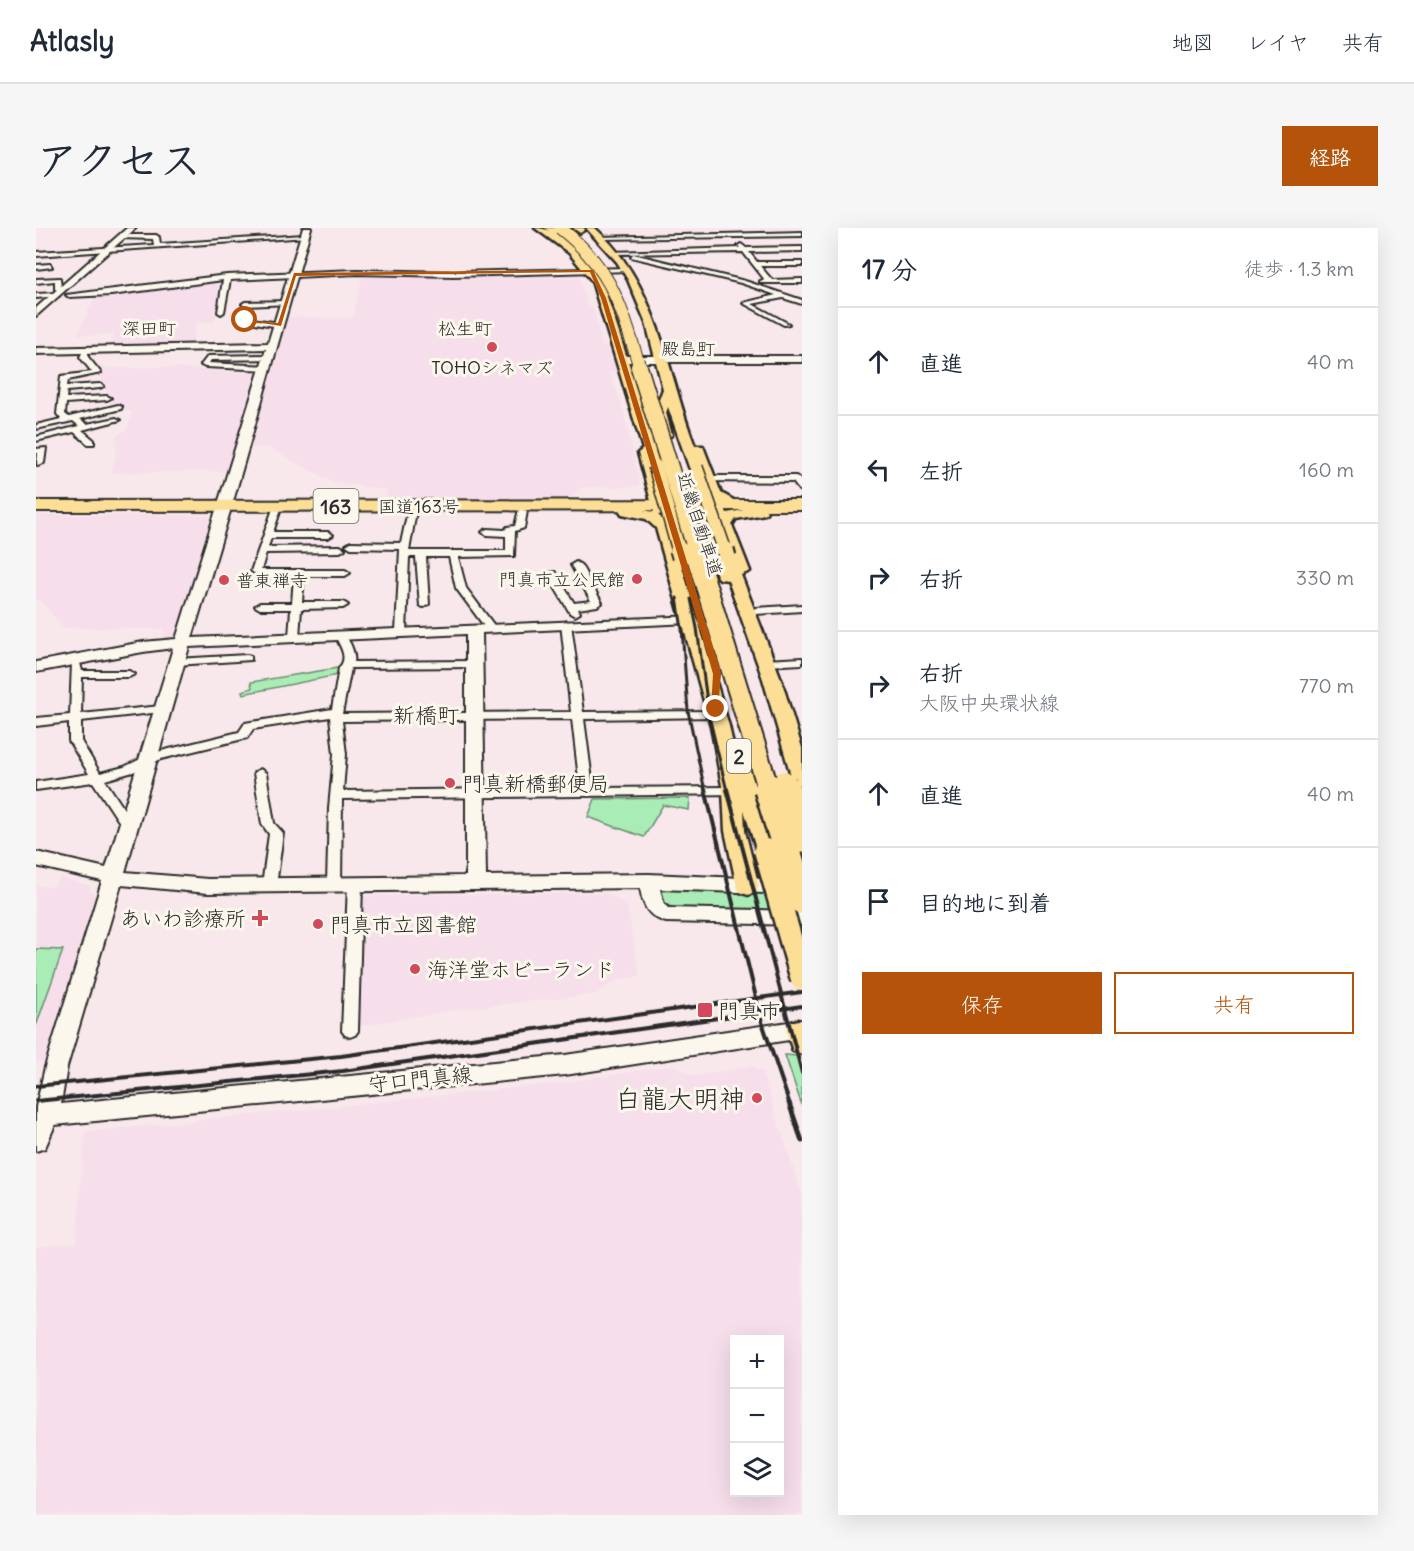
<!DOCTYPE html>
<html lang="ja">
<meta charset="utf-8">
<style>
body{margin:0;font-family:Delius,"Klee One",sans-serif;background:#f6f6f7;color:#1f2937}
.controls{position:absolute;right:18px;bottom:18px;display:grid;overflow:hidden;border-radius:0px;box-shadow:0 6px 24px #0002}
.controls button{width:54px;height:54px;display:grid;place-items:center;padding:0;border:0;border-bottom:2px solid #e0e1e3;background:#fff;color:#1f2937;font:30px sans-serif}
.stop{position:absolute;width:18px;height:18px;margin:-14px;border:4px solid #b45309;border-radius:50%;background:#fff}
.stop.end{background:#b45309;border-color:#fff;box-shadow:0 2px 6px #0008}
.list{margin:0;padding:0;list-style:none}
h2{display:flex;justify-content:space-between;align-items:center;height:78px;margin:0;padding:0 24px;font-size:26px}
h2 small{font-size:20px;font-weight:400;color:#747a83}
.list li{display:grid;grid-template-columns:39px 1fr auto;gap:18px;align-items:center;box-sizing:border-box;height:108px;padding:0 24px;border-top:2px solid #e0e1e3}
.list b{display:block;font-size:22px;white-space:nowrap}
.list p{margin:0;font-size:20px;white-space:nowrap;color:#747a83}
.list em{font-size:20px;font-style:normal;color:#747a83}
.actions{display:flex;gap:12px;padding:18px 24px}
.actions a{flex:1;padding:14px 0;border:2px solid #b45309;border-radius:0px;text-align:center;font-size:21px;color:#b45309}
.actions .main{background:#b45309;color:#fff}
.icon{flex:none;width:33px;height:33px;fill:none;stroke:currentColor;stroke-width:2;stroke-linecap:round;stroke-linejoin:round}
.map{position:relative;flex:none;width:766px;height:1287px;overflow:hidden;border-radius:0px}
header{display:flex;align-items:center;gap:36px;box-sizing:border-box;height:84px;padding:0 30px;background:#fff;border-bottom:2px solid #e0e1e3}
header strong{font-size:28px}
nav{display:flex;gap:33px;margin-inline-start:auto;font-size:21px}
.intro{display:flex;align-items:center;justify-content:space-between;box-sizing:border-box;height:144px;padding:0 36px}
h1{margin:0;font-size:42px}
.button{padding:15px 27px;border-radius:0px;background:#b45309;color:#fff;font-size:21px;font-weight:700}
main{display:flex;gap:36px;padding:0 36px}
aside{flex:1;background:#fff;border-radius:0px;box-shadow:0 6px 24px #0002}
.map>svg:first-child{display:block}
.built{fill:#f6deeb;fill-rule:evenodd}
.green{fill:#aaecb6;stroke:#6a8c70;stroke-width:1.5}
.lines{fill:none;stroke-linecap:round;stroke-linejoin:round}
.street-casing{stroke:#2b2b2b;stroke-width:4}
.secondary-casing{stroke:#2b2b2b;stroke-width:4}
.primary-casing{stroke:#2b2b2b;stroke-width:5}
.highway-casing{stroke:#2b2b2b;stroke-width:4}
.street{fill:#fbf7ec;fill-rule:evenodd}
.secondary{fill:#fbf7ec;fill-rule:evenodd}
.primary{fill:#fcde96;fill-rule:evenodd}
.highway{fill:#fcde96;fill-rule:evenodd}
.rail-far2{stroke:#2b2b2b;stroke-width:3}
.rail-far1{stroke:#2b2b2b;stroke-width:4}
.rail{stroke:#2b2b2b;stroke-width:5}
.primary-bridge-far2-casing{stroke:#2b2b2b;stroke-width:16;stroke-linecap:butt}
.primary-bridge-far1-casing{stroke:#2b2b2b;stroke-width:21;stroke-linecap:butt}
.primary-bridge-casing{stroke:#2b2b2b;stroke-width:27;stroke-linecap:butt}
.highway-bridge-far3-casing{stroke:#2b2b2b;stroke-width:14;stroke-linecap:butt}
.highway-bridge-far2-casing{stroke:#2b2b2b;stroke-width:19;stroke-linecap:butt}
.highway-bridge-far1-casing{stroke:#2b2b2b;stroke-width:24;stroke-linecap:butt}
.highway-bridge-casing{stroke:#2b2b2b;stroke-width:32;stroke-linecap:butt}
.primary-bridge-far2{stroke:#fcde96;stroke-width:13}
.primary-bridge-far1{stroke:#fcde96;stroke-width:17}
.primary-bridge{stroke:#fcde96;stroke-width:22}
.highway-bridge-far3{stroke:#fcde96;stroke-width:12}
.highway-bridge-far2{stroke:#fcde96;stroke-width:16}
.highway-bridge-far1{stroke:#fcde96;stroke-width:20}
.highway-bridge{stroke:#fcde96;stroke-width:27}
.route{fill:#b45309}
.poi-dot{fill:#d1495b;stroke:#fbf7ec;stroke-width:2}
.labels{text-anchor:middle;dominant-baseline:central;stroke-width:6;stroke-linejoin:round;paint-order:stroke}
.far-neighbourhood-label{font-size:18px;fill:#2b2b2b;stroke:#fbf7ec}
.far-poi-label{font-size:18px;fill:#2b2b2b;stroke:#fbf7ec}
.far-street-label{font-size:18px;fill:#2b2b2b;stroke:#fbf7ec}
.shield{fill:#fbf7ec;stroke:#696865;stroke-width:1.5}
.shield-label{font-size:20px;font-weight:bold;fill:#2b2b2b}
.poi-label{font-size:21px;fill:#2b2b2b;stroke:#fbf7ec;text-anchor:start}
.street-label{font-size:21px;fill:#2b2b2b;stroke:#fbf7ec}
.neighbourhood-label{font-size:22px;fill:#2b2b2b;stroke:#fbf7ec}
.near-poi-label{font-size:26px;fill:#2b2b2b;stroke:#fbf7ec;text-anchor:end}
</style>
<header>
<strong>Atlasly</strong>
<nav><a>地図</a><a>レイヤ</a><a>共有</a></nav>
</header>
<div class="intro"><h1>アクセス</h1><a class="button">経路</a></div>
<main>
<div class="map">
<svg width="766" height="1287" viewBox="0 0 766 1287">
<rect width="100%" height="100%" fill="#f8e8eb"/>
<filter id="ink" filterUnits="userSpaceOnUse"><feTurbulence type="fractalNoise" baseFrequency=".0167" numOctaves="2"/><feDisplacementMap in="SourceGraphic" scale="12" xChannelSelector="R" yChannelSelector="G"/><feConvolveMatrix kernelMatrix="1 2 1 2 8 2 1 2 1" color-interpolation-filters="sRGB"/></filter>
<g filter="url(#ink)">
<path class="built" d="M 539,45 L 543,47 L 551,79 L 557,79 L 566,118 L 573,118 L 581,144 L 573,144 L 585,174 L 604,254 L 602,259 L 547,259 L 527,275 L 350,274 L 351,262 L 294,253 L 233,220 L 215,220 L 252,89 L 317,90 L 325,51 L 336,47 L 401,49 Z
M 187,51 L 179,94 L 160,95 L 156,118 L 74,120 L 78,106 L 41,107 L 60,66 Z
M 129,139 L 223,146 L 192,243 L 75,245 L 80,228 L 80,208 L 91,202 L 96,184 L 74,174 L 62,141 Z
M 0,287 L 172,287 L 179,292 L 140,411 L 128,411 L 127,401 L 27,400 L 5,373 L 0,373 Z
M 24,650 L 55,658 L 53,662 L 62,670 L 9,833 L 0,834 L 0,658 L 17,659 Z
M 570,665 L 591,678 L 604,748 L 583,751 L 560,766 L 425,781 L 323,798 L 327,668 Z
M 638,837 L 657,848 L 716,838 L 726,844 L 766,967 L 766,1287 L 0,1287 L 0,1019 L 40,1015 L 49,904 L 527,855 ZM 698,1112 L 744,1112 L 744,1264 L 698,1264 Z"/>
<path class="green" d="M 302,440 L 302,447 L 207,466 L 206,463 L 216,460 L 215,454 Z
M 654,570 L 653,582 L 627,577 L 608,609 L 552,589 L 559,571 Z
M 625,659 L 766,664 L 766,683 L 639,680 C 629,677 624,674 622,662 Z
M 0,721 L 27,722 L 0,798 Z
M 749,827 L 762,828 L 766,842 L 766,878 Z"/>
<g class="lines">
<g class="street-casing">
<path id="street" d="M 766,4 L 766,8 L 565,11 L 562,9 Z
M 86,7 L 120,7 L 123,9 L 124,16 L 268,7 L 271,9 L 0,28 L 0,24 L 118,17 L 117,11 L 84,10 Z
M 705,16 L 710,20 L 766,19 L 766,23 L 713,24 L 721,34 L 766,34 L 766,38 L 724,38 L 736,52 L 766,51 L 766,55 L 724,55 L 724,53 L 729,52 L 707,24 L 578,26 L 575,24 L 704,20 L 702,18 Z
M 597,26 L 709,53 L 766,72 L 766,76 L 747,70 L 716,76 L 753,96 L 748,97 L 707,75 L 740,67 L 705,55 L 595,29 Z
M 14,36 L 16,39 L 0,41 L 0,37 Z
M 592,40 L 594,43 L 418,48 L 321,46 L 194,52 L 188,84 L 185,86 L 182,84 L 187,52 L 75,67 L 33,69 L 30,67 L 191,47 L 321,42 L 418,44 Z
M 24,50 L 25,60 L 29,62 L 26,64 L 19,61 L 19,53 L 0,55 L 0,51 Z
M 21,65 L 23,68 L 0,70 L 0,66 Z
M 250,73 L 252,76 L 209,78 L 206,76 L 209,74 Z
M 209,90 L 244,95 L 247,97 L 244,99 L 207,93 Z
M 48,121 L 52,121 L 52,129 L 65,145 L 32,152 L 31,158 L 64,156 L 68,158 L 64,160 L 31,163 L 30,170 L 71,168 L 75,170 L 71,172 L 30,175 L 29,186 L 33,189 L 82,177 L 86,179 L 85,181 L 44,191 L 51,196 L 80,190 L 84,192 L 46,202 L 58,212 L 58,216 L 52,216 L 38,204 L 0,213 L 0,209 L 43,198 L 37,193 L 0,201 L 0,197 L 25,191 L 21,186 L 25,148 L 56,144 L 44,129 Z
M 234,127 L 237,127 L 237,131 L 175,132 L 173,135 L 234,138 L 234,142 L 231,142 L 169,139 L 165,137 L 172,128 Z
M 10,220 L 8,235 L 1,237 L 2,225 L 0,225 L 0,221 Z
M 673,248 L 760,248 L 766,253 L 766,263 L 763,262 L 757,254 L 670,253 L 670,249 Z
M 242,275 L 246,278 L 237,304 L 292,304 L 297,307 L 292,310 L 235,310 L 232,319 L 304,318 L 309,321 L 304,324 L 230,325 L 225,342 L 309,342 L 314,345 L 309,348 L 268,348 L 266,374 L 307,374 L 312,377 L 307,380 L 265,381 L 263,409 L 258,412 L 253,409 L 255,381 L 224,381 L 219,378 L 224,375 L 256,375 L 258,349 L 224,349 L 215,343 L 238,278 Z
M 377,275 L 381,278 L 373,323 L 470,323 L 470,308 L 451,307 L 446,304 L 451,301 L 469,302 L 471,299 L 479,298 L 483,281 L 491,283 L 488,300 L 479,303 L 478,328 L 422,329 L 430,360 L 460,400 L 459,402 L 451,402 L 420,360 L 413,329 L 390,329 L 393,376 L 388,379 L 384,378 L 380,329 L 373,329 L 370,404 L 365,407 L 360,404 L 364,321 L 315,320 L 310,317 L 315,314 L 365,315 L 373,278 Z
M 540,334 L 545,337 L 566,375 L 561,378 L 542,381 L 544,385 L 539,388 L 534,385 L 511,346 L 519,344 L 538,375 L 555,373 L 535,337 Z
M 766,377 L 766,383 L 720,386 L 715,383 L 720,380 Z
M 530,393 L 535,396 L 547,484 L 681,483 L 687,486 L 681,489 L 548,491 L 557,560 L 697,559 L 703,563 L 701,566 L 306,571 L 305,656 L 298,661 L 291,656 L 293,580 L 298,526 L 294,489 L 217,501 L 211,510 L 125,531 L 97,544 L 69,552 L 99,598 L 93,602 L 88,601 L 57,554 L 0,562 L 0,554 L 53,546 L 33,513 L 33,494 L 0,498 L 0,490 L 34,487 L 36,435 L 44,435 L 46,443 L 93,443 L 99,446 L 93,449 L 46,449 L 45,486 L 125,478 L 131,481 L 125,484 L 45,493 L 45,513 L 64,545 L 88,539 L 117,525 L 203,504 L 209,495 L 296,481 L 303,440 C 313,429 304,419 299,407 L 304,404 C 312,407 320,425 318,434 L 438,433 L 443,436 L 438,439 L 315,440 L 306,486 L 535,484 L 525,396 ZM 536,491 L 544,560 L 307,563 L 310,526 L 306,493 Z
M 211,427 L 215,428 L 215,432 L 140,437 L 135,434 L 140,431 Z
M 766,430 L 766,436 L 729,438 L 724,435 L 729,432 Z
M 224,541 L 230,545 L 238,595 L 247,605 L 240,658 L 233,663 L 226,658 L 233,606 L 226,596 L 218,545 Z
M 319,651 L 326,656 L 322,803 L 319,807 L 314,809 L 309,807 L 306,803 L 312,656 Z"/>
</g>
<g class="secondary-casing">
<path id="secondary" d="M 91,0 L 100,0 L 0,88 L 0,80 Z
M 267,0 L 275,0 L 198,270 L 156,410 L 659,388 L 661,391 L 654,395 L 446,405 L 450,648 L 613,646 L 753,652 L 760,654 L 763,659 L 760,664 L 753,666 L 624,661 L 628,676 L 632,680 L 766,683 L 766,697 L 630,694 C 612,689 607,678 604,660 L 172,665 L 85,657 L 31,839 L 25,876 L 529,827 L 766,792 L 766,810 L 529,847 L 19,897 L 9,920 L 0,923 L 0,879 L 9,839 L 66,653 L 0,638 L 0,624 L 70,640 L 137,420 L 107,424 L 0,444 L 0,434 L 107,414 L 140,411 L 230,121 L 0,126 L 0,120 L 232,115 ZM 430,406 L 430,648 L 172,651 L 89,644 L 153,419 Z
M 766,128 L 766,134 L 586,134 L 581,131 L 586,128 Z"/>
</g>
<g class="primary-casing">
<path id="primary" d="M 499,0 C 526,0 552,31 566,53 L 626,238 L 619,242 L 631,283 L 629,286 L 622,287 L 634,298 L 693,498 L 700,531 L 712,532 L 714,536 L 739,622 L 736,627 L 729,629 L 722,627 L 708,582 L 709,603 L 723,659 L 720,664 L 712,667 L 704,664 L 701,659 L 689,603 L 687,563 L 675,498 L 620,300 L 610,291 L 586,286 L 584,283 L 591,279 L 618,284 L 602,225 L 607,221 L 556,53 L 533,25 Z
M 550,0 L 559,0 C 623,57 630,142 659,218 L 667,218 L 668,221 L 685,265 L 708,278 L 701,282 L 687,276 L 691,285 L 724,279 L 731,283 L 729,286 L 700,291 L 696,297 L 714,343 L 705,347 L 745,451 L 766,520 L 766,557 L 759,555 L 756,551 L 727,451 L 692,352 L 684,351 L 681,348 L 659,278 L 666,274 L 671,275 L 689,325 L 691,325 L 674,278 L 676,275 L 683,274 L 672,267 L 663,242 L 655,242 L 653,239 L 632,179 L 630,185 L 636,207 L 630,211 L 624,207 L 618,185 L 627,161 L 610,95 L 592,52 L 581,34 Z
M 762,792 L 766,794 L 766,826 L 757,823 L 750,802 L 753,795 Z"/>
</g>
<g class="highway-casing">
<path id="highway" d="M 509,0 L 521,0 L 527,5 L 526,7 L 518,7 Z
M 537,0 L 548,0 L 549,2 L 544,5 Z
M 766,272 L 766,282 L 0,283 L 0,273 Z"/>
</g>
<use href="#street" class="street"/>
<use href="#secondary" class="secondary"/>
<use href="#primary" class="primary"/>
<use href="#highway" class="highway"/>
<path class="rail-far2" d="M 641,370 L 646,401 L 652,483 L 669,563
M 655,371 L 661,400 L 673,488 L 691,563"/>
<path class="rail-far1" d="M 669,561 L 726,794 L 754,877
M 691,561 L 766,845
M 0,858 L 305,828 L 766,764
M 0,873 L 307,843 L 766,778"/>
<path class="rail" d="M 753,875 L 766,913"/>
<g class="primary-bridge-far2-casing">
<path id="primary-bridge-far2" d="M 619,238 L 643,323
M 660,239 L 689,323"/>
</g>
<g class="primary-bridge-far1-casing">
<path id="primary-bridge-far1" d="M 643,322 L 645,329
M 689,322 L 691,329"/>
</g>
<g class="primary-bridge-casing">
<path id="primary-bridge" d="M 729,622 L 766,751"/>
</g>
<g class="highway-bridge-far3-casing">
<path id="highway-bridge-far3" d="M 524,0 C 577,41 585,79 604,140"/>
</g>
<g class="highway-bridge-far2-casing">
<path id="highway-bridge-far2" d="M 603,139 L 660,323"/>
</g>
<g class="highway-bridge-far1-casing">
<path id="highway-bridge-far1" d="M 659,322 L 733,563
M 748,553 L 751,563"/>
</g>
<g class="highway-bridge-casing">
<path id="highway-bridge" d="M 732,561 L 766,672
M 751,561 L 766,610"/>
</g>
<use href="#primary-bridge-far2" class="primary-bridge-far2"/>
<use href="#primary-bridge-far1" class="primary-bridge-far1"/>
<use href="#primary-bridge" class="primary-bridge"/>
<use href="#highway-bridge-far3" class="highway-bridge-far3"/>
<use href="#highway-bridge-far2" class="highway-bridge-far2"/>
<use href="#highway-bridge-far1" class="highway-bridge-far1"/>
<use href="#highway-bridge" class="highway-bridge"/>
</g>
</g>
<path class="route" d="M 557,42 L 570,70 L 682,435 L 685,446 L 682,483 L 675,481 L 677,446 L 674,435 L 565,70 L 554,44 L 260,48 L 245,98 L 207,92 L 242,95 L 258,45 Z"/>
<g class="poi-dot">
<circle cx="456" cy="119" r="6"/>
<circle cx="601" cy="351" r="6"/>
<circle cx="188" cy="352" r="6"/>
<circle cx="414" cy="555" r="6"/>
<path d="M221 681h6v6h6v6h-6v6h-6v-6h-6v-6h6z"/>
<circle cx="282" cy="696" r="6"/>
<circle cx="379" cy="741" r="6"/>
<rect x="661" y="774" width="16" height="16" rx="3"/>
<circle cx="721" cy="870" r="6"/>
</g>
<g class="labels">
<g class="far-neighbourhood-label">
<text x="113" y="100">深田町</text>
<text x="429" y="100">松生町</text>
<text x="652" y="120">殿島町</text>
</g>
<g class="far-poi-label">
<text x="456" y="139">TOHOシネマズ</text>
<text x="589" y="351" text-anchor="end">門真市立公民館</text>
<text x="200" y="352" text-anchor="start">普東禅寺</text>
</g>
<g class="far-street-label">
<text x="383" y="278">国道163号</text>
<text transform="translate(664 296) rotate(72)">近畿自動車道</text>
</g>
<g class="shield">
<rect x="277.5" y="261" width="45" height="34" rx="4.5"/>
<rect x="691" y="511" width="24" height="34" rx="4.5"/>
</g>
<g class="shield-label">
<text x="300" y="278">163</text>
<text x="703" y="528">2</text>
</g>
<g class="poi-label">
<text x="426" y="555">門真新橋郵便局</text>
<text x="210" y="690" text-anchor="end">あいわ診療所</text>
<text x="294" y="696">門真市立図書館</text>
<text x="391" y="741">海洋堂ホビーランド</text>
<text x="682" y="782">門真市</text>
</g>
<g class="street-label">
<text transform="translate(384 851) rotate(-6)">守口門真線</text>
</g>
<g class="neighbourhood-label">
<text x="390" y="487">新橋町</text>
</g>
<g class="near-poi-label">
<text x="709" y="870">白龍大明神</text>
</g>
</g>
</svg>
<div class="controls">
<button>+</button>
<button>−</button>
<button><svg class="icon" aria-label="layers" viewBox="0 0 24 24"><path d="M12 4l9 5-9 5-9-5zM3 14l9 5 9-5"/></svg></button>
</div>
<div class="stop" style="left:209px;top:92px"></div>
<div class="stop end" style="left:680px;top:481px"></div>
</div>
<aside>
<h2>17 分<small>徒歩 · 1.3 km</small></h2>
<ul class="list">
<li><svg class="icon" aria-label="ahead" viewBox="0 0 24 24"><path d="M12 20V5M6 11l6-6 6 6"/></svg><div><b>直進</b></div><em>40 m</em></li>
<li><svg class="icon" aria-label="left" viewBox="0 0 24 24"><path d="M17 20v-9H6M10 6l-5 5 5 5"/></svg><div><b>左折</b></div><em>160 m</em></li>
<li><svg class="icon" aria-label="right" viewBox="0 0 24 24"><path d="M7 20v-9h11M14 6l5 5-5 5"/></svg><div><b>右折</b></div><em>330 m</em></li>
<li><svg class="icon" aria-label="right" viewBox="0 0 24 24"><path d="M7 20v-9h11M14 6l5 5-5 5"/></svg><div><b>右折</b><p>大阪中央環状線</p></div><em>770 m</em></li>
<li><svg class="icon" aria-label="ahead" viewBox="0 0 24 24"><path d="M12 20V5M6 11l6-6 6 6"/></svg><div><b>直進</b></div><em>40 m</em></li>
<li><svg class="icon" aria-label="arrive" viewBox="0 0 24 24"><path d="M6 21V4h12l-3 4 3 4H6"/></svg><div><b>目的地に到着</b></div></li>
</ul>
<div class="actions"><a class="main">保存</a><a>共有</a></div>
</aside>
</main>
